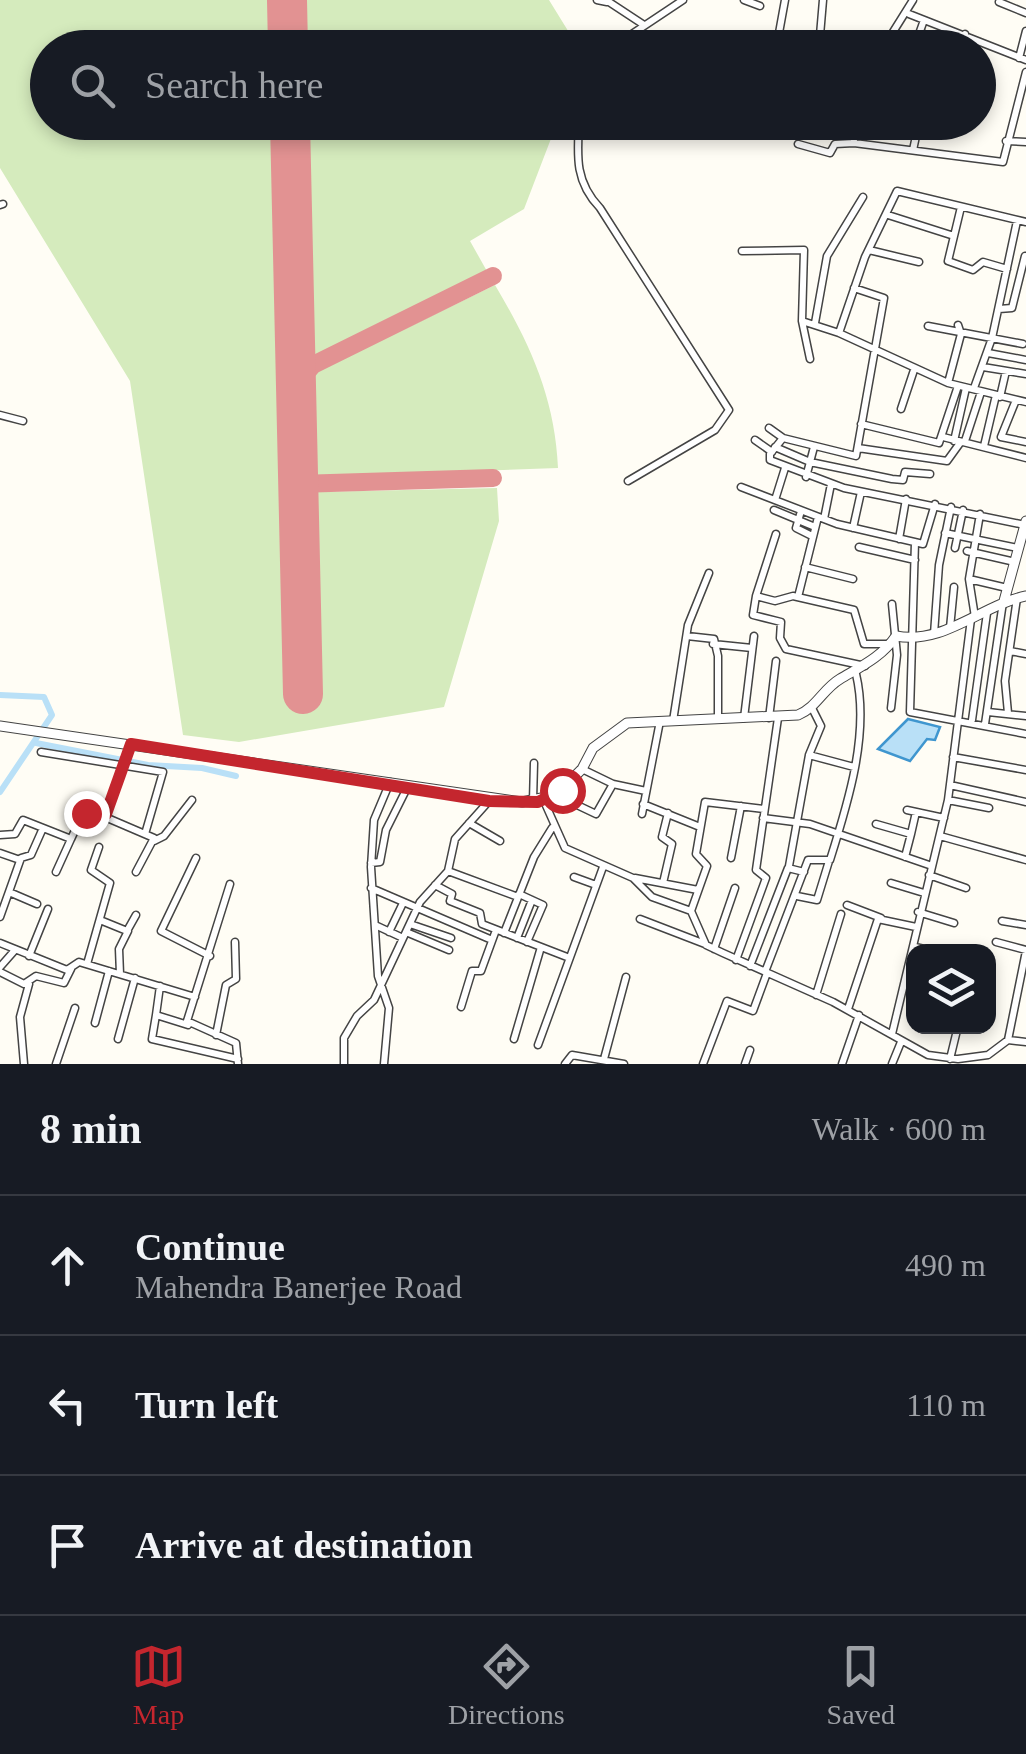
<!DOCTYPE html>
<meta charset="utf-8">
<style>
body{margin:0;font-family:"Times New Roman",serif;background:#20242c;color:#f1f3f6}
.controls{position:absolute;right:30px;bottom:30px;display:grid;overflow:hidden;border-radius:20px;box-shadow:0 5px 15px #0003}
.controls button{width:90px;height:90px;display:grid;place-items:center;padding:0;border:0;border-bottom:2px solid #363941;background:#171b24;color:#f1f3f6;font:50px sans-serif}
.stop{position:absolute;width:30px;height:30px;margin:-22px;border:8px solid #c4262e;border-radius:50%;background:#fff}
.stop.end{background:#c4262e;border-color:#fff;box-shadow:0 2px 10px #0008}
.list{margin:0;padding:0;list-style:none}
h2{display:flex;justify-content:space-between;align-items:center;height:130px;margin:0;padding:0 40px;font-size:42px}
h2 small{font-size:32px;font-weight:400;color:#9ea1a6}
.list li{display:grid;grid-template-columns:65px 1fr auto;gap:30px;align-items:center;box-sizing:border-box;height:140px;padding:0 40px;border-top:2px solid #363941}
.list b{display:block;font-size:38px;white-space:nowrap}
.list p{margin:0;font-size:32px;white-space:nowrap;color:#9ea1a6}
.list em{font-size:32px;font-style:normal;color:#9ea1a6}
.icon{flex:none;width:55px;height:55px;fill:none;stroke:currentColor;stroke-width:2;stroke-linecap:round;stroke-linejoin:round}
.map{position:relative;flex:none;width:1026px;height:1064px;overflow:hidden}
.search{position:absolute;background:#171b24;box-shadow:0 5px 15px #0003;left:30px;right:30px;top:30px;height:110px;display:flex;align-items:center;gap:25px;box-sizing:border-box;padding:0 35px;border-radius:55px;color:#9ea1a6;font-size:38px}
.sheet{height:550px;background:#171b24}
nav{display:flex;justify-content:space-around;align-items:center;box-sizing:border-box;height:140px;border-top:2px solid #363941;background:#171b24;font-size:28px;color:#9ea1a6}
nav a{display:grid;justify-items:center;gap:5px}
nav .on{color:#c4262e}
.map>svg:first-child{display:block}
.green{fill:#d5ebbd}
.water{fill:#b9e0f7;stroke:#3f96cf;stroke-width:2.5}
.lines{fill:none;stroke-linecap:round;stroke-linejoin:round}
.canal{stroke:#b9e0f7;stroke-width:6}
.taxiway{stroke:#e29292;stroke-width:18}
.runway{stroke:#e29292;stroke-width:40}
.minor-casing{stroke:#444;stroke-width:9}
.tertiary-casing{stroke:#444;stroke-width:11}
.minor{stroke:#fff;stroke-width:6}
.tertiary{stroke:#fff;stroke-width:9}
.route{stroke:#c4262e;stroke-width:12}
</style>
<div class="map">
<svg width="1026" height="1064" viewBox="0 0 1026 1064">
<rect width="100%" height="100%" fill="#fffdf5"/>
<path class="green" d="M 0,0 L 275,0 L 276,47 L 48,48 L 48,122 L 278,123 L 294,695 L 319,694 L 314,492 L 497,488 L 499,521 L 444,707 L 239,742 L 183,735 L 130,381 L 0,168 Z
M 301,0 L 549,0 L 578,47 L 302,47 Z
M 304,123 L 304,122 L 557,123 L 524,209 L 470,241 L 488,273 L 310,358 Z
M 495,285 C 530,344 555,398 558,468 L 312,477 L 310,375 Z"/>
<path class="water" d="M 908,719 L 940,727 L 935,740 L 927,739 L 910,761 L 878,749 Z"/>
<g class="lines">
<path class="canal" d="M 0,695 L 44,697 L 52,715 L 0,792
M 36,743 L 148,765 L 202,768 L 236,776"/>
<path class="taxiway" d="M 294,358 L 313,365 L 493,276
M 295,386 L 313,365
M 298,484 L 493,478"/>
<path class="runway" d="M 287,0 L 288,48
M 290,122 L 303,694"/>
<g class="minor-casing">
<path id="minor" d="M 597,0 L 607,2
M 606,0 L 644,25
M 744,0 L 760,6
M 785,0 L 779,33 L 822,48
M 999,2 L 1026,13
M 909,14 L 1026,60
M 920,32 L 954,48
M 819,47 L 823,0
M 611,48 L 683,0
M 883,48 L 913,0
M 914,48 L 924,20
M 960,48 L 965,34
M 978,56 L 980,57
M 1019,58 L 1026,31
M 579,122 C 577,157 575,182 600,208 L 729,410 L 715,430 L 628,481
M 853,122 L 854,143 L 1003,162 L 1026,72
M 1006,141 L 1026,142
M 798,144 L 830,153 L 835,144 L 854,143
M 913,150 L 919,122
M 0,205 L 3,204
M 961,207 L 948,261 L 973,270 L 983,262 L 1007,269
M 888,215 L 954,236
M 1026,222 L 897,191 L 865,257 L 839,333 L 948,383 L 1026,402
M 869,250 L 919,262
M 742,251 L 804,250 L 802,321 L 839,333
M 999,309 L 1012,308 L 1025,256
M 802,321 L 810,359
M 815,323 L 827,256 L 863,197
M 928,326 L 1023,344
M 988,353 L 1026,360
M 983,367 L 1026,374
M 948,383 L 961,334 L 958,325
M 974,388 L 992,338 L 1017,221
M 1000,397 L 1006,371
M 1016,400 L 1001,437 L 1026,442
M 901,409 L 914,370
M 0,415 L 23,421
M 861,424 L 939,443 L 958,386
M 769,428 L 783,438 L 856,456 L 884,298 L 854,288
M 943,437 L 1026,458
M 783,438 L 770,454 L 770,460 L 844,488 L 1025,525
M 755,440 L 772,452
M 954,441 L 966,388
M 965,441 L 981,392
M 984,446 L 996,395
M 775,447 L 810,462 L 892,479 L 903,480 L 905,472 L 930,474
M 858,448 L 947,461 L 960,443
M 806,477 L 814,447
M 741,487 L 837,524 L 923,544 L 935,504
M 775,500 L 785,468
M 774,510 L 815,527
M 801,511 L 796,528 L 812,536
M 824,519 L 831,484
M 853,528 L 861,492
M 945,533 L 1018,548
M 899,539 L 906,499
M 915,542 L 910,712 L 1026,734
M 859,547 L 915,560
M 955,548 L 963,510
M 967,551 L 1015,562
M 805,567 L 853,579
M 969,579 L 1007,588
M 756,596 L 776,534
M 798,597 L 818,517
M 975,617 L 969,579 L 980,514
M 950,628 L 954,587
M 934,634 L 939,565 L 951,507
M 687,636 L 714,639 L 718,656 L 718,718
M 713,644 L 752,648
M 1010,651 L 1026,654
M 865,666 L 786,649 L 780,638 L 781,622 L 753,615 L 756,596 L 775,601 L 793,596 L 854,610 L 864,644 L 890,644
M 891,708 L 897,655 L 892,604
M 988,712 L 1026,716
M 1008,713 L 1005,681 L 1017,598
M 744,718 L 754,636
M 769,718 L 776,661
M 972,720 L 987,613
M 673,721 L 688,625 L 709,573
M 985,724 L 1003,602
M 41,752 L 163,772 L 145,834
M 809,755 L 821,726 L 812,708
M 953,757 L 1026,770
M 582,769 L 613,784 L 646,791
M 950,785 L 1026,802
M 556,795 L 596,814 L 613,784
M 948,800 L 989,808
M 533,801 L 534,763
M 544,801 L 565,848 L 633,878 L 652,897 L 691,911 L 706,945 L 723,953 L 833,1002 L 928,1055 L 958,1059 L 988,1055 L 1008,1040 L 1026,1042
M 643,804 L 700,827
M 907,810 L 944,818
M 642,814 L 660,721
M 105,817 L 154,838 L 136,872
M 763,818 L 810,824 L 932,866
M 469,823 L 500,841
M 876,824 L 911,834 L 916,812
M 0,835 L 15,834 L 23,820 L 71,839 L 83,813 L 105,816 L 131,745
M 940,836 L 1026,860
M 154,841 L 164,836 L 192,800
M 0,853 L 20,860
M 905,857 L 911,834
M 196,858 L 161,931 L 210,956
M 731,858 L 741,806
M 371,863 L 380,862 L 386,830 L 408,786
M 789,866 L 809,755 L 854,767
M 448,871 L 518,897
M 56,872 L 71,839
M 929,875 L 966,888
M 574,877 L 596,885
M 635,878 L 698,890
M 663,883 L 672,844 L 662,837 L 668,813
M 891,883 L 924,893
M 230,884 L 187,1021 L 236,1043 L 238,1064
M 435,885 L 452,894 L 450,901 L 480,913 L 482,924 L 567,957
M 371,888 L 492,940
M 9,892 L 37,904
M 519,894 L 543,905 L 527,942
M 797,896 L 817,900 L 829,861
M 847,905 L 881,918
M 691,911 L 707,866 L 696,854 L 705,802 L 764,809
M 918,912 L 954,923
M 0,917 L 21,858 L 31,855 L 43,828
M 640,919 L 705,944
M 100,920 L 127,931 L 136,915
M 1002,921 L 1026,925
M 410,924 L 451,938
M 375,925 L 403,938
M 389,932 L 403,903
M 406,932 L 449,950
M 504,933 L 534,857 L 552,828
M 517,938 L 532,900
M 996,942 L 1026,950
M 0,943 L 67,970 L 79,962 L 195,997
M 915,947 L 938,952
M 714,949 L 735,888
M 29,956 L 48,909
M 736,960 L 766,878 L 756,870 L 778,718
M 87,964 L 110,883 L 91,870 L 99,847
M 750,966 L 788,868 L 804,872
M 0,967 L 15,950
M 0,972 L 24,984 L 36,976 L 64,983 L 71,969
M 765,972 L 808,860 L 830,860 C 848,803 870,733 856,674
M 120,974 L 119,949 L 128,931
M 160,986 L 156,1015 L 188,1025
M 816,995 L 841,914
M 461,1007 L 472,971 L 481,971 L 496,930
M 848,1009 L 878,919 L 916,927
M 156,1015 L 152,1039 L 238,1059
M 95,1023 L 109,971
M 892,1034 L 948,800 L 971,619
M 216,1035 L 226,985 L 236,979 L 235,942
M 118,1039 L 135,978
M 514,1039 L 541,947
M 1008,1040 L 1026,951
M 538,1045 L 603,867
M 604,1059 L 626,977
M 950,1059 L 958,1026
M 24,1064 L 20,1017 L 29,984
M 56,1064 L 75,1008
M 344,1064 L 344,1038 L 357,1016 L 374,1000 L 420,902 L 448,871 L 455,839 L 489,801
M 384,1064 L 389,1008 L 378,976 L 371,867 L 374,820 L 390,782
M 565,1064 L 572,1055 L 624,1064
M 703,1064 L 727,1001 L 753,1011 L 767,973
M 745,1064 L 750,1050
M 842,1064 L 859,1015
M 892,1064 L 901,1042"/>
</g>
<g class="tertiary-casing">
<path id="tertiary" d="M 1004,601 L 1026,521
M 0,726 L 522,802 L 556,795 L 582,769 L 593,748 L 627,723 L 798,715 C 817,707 823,689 840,679 C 860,667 882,657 896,636 C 944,645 982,605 1026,596"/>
</g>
<use href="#minor" class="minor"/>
<use href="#tertiary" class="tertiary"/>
</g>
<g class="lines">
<path class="route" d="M 86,813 L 106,814 L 131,744 L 489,801 L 538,802 L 562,790"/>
</g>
</svg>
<div class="controls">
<button><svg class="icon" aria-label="layers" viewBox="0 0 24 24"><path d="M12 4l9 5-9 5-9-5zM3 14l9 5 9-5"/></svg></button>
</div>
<div class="stop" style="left:562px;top:790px"></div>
<div class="stop end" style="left:86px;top:813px"></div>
<div class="search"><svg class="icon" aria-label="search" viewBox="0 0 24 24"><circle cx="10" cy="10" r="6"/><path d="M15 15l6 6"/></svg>Search here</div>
</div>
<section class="sheet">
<h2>8 min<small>Walk · 600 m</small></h2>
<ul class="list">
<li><svg class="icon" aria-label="ahead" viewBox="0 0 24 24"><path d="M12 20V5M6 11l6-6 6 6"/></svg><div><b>Continue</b><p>Mahendra Banerjee Road</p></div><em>490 m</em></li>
<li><svg class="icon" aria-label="left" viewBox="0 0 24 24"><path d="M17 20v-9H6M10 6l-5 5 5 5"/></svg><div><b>Turn left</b></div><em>110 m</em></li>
<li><svg class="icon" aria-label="arrive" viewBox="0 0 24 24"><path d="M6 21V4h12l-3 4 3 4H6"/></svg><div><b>Arrive at destination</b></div></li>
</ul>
</section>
<nav>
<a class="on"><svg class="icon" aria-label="map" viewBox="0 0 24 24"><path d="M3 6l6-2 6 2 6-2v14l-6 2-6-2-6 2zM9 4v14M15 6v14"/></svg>Map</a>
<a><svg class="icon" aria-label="directions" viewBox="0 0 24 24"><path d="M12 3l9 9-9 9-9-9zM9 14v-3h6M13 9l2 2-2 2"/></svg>Directions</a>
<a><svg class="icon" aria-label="saved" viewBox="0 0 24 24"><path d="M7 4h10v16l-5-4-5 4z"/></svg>Saved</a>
</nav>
